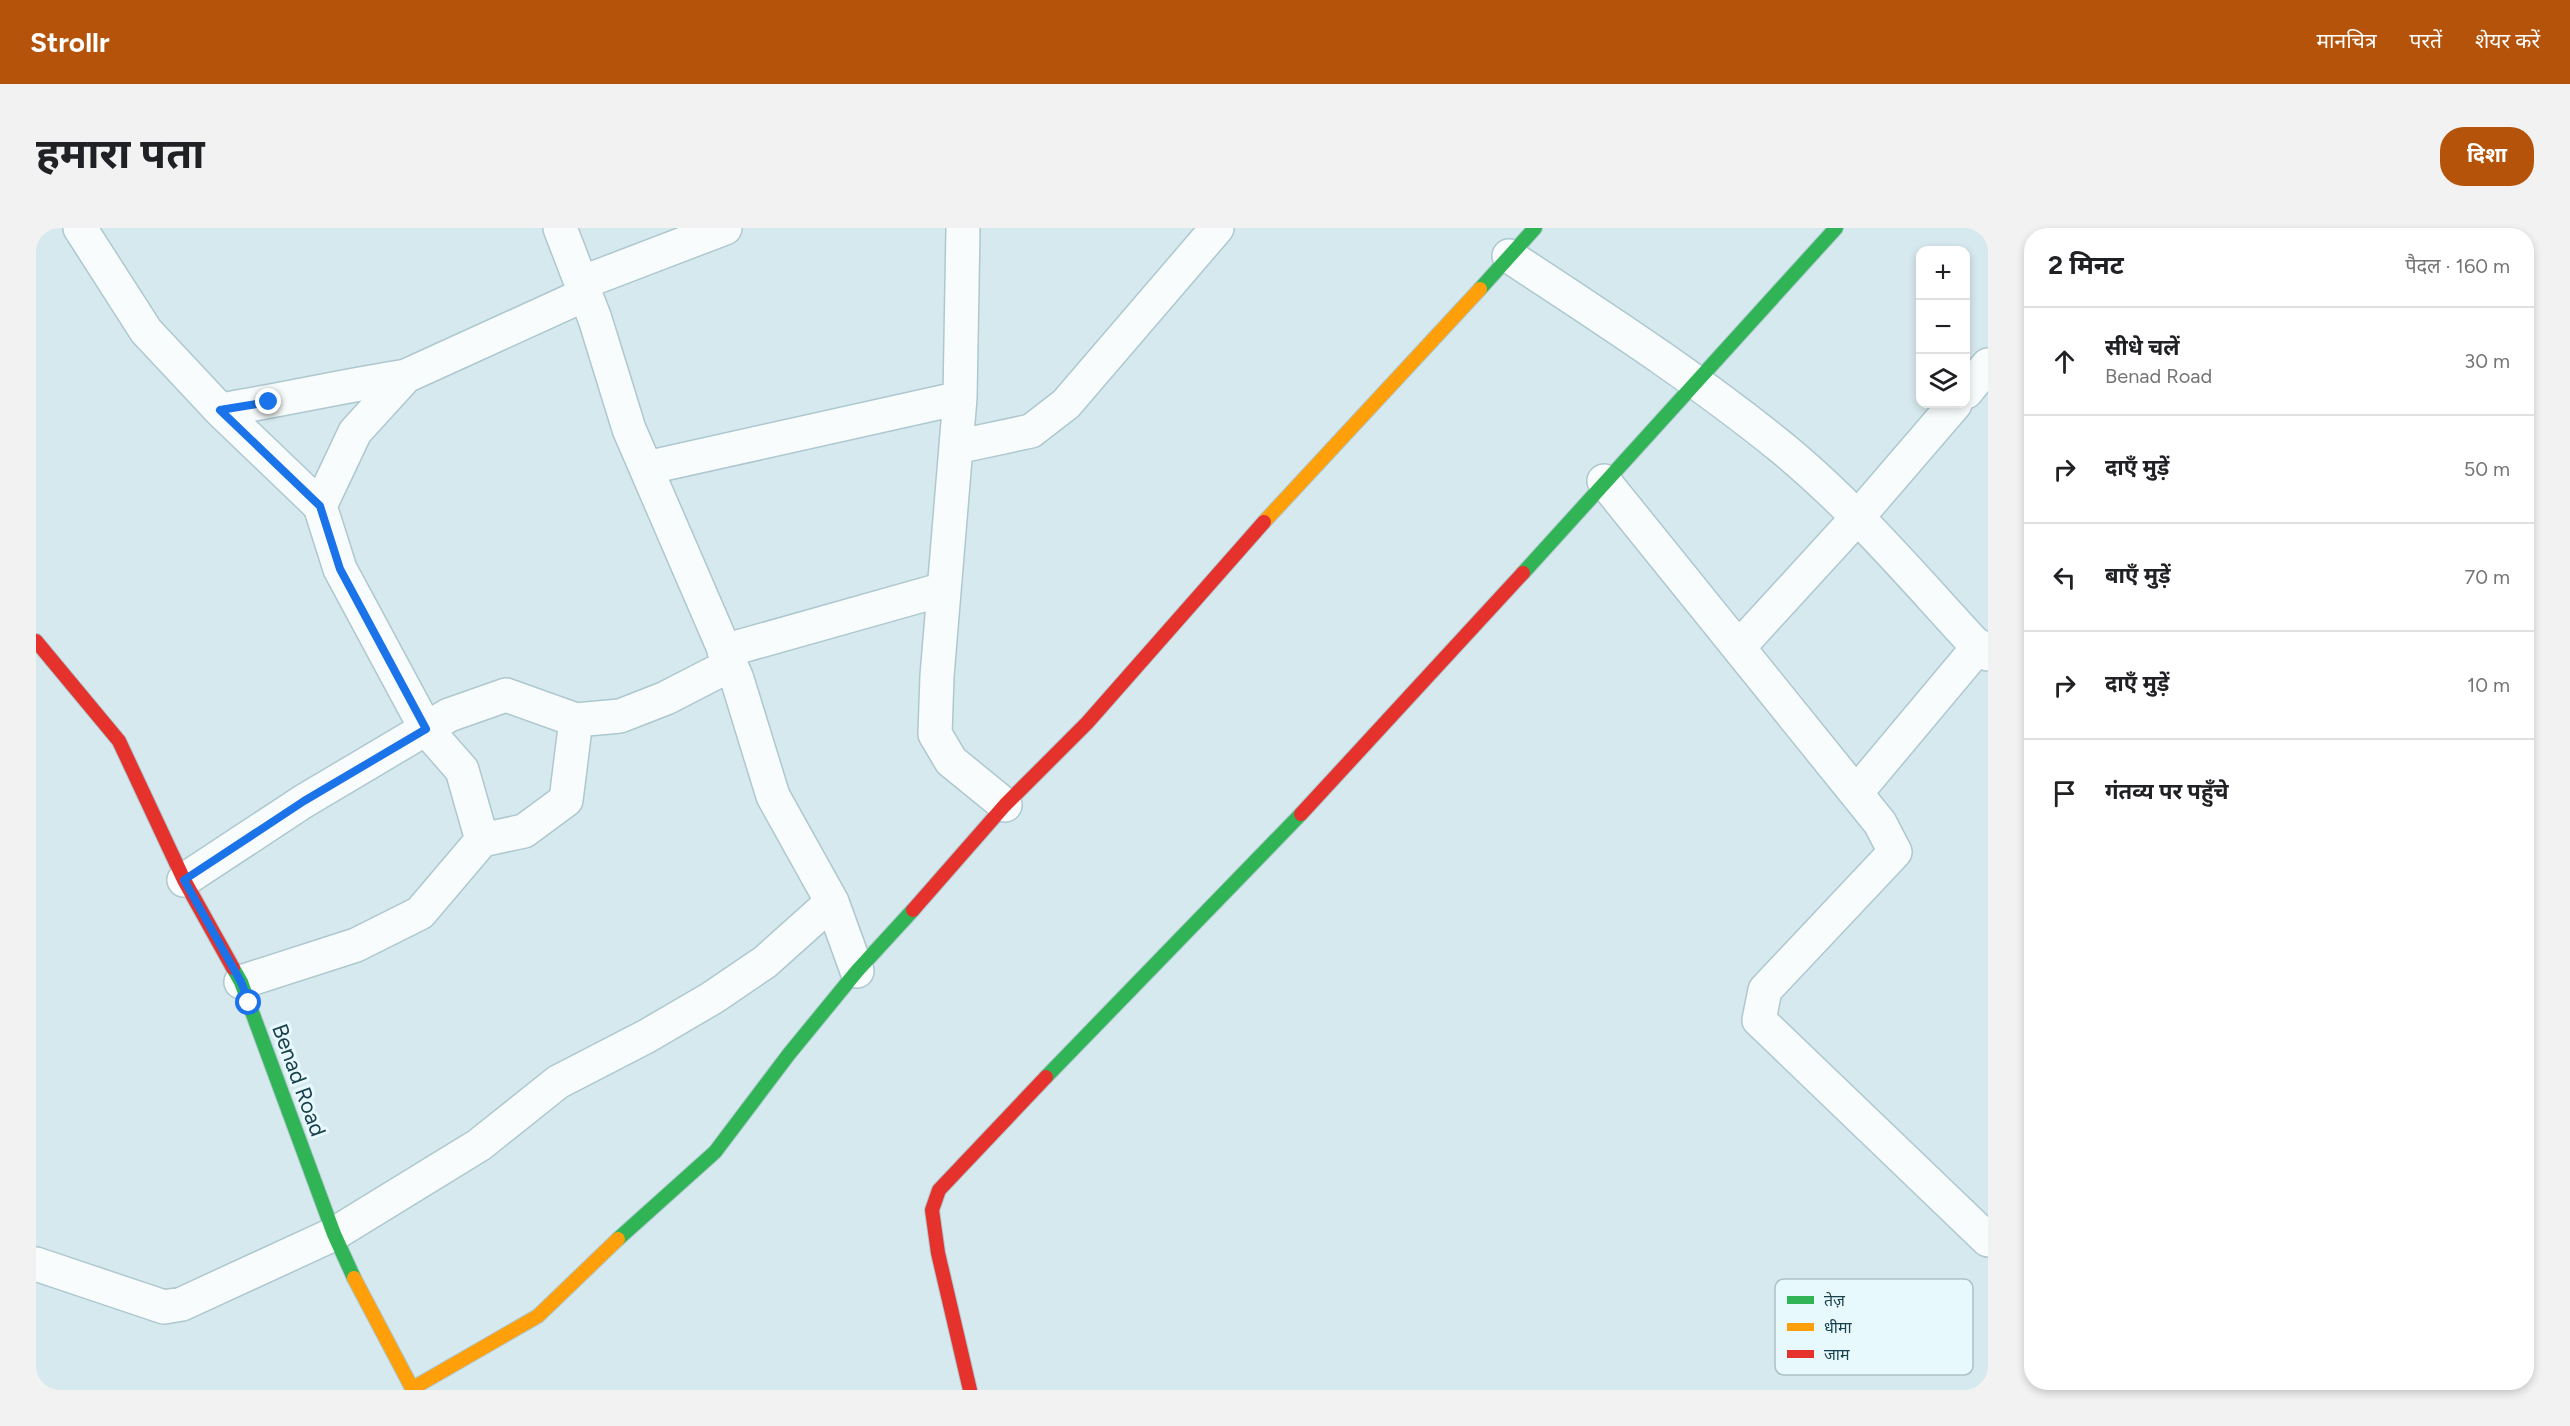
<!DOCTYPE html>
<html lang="hi">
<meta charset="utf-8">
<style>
body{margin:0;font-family:Figtree,"Noto Sans Devanagari",sans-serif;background:#f2f2f2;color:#202124}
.controls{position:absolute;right:18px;top:18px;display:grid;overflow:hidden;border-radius:12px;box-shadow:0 3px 9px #0003}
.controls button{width:54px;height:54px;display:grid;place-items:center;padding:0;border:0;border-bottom:2px solid #e0e0e0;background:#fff;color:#202124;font:30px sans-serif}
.stop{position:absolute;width:18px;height:18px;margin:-14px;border:4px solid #1a73e8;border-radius:50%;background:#fff}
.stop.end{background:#1a73e8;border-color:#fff;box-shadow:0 2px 6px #0008}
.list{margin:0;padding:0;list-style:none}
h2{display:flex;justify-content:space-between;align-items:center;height:78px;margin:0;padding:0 24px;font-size:26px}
h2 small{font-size:20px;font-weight:400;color:#757577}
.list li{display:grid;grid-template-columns:39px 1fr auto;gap:18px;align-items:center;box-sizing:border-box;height:108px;padding:0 24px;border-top:2px solid #e0e0e0}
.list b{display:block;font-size:22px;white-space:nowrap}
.list p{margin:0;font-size:20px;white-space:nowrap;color:#757577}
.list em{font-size:20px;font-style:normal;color:#757577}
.icon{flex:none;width:33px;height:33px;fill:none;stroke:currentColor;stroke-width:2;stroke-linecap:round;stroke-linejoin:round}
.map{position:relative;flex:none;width:1952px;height:1162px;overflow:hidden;border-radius:24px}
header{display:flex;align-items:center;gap:36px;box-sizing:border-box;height:84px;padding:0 30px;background:#b45309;color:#fff}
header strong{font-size:28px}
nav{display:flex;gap:33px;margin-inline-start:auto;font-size:21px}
.intro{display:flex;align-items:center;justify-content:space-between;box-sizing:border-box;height:144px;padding:0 36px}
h1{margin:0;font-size:42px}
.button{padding:15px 27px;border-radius:24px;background:#b45309;color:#fff;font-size:21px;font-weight:700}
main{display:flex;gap:36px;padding:0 36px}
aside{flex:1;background:#fff;border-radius:24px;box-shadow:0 3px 9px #0003}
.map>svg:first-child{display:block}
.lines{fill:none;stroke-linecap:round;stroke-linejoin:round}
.street-casing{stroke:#adc8cf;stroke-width:36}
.fast-casing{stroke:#adc8cf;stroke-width:16}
.slow-casing{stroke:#adc8cf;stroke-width:16}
.jam-casing{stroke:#adc8cf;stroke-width:16}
.street{stroke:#f9fcfc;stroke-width:33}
.fast{stroke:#30b455;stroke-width:14}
.slow{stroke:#ff9f0a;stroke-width:14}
.jam{stroke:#e5322d;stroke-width:14}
.route{stroke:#1a73e8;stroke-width:8}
.labels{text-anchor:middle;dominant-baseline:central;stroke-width:6;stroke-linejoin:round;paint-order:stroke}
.street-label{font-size:22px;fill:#18414b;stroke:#e8f9fe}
.key{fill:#e8f9fe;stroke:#aac2c8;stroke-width:1.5}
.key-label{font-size:16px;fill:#18414b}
</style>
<header>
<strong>Strollr</strong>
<nav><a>मानचित्र</a><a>परतें</a><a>शेयर करें</a></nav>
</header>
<div class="intro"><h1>हमारा पता</h1><a class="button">दिशा</a></div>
<main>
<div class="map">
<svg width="1952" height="1162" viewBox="0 0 1952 1162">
<rect width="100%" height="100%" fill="#d6e9ee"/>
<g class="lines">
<g class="street-casing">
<path id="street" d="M 44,0 L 110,103 L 184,182 C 246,172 307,158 370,148
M 524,0 L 559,91 L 593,201 L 701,451 L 737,568 L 796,674 L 821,743
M 927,0 L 924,170 L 901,448 L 899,506 L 915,533 L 969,577
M 1473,28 C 1565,89 1659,149 1745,219 C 1815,276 1876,348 1937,414 L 1952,426
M 545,55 L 689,0
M 1930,164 L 1952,137
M 184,182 L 284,278
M 920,219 L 995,203 L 1030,176 L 1181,0
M 610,240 L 924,170
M 1568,253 L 1844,595 L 1859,624 L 1729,762 L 1723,792 L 1952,1012
M 1703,419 L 1821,290 L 1919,176
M 688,423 L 908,361
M 1820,565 L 1943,418
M 446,612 L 488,603 L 530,572 L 540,492
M 148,652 L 268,573 L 413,487 L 470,467 L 540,492 L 584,488 L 630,470 L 694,437
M 205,754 L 320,717 L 384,685 L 446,612 L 426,542 L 390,501 L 304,341 L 284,278 L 319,204 L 370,148 L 550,66
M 0,1036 L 128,1079 L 146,1076 L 298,1006 L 443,917 L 522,854 L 611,808 L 676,770 L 729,734 L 796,674"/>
</g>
<g class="fast-casing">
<path id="fast" d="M 1444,61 L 1499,0
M 1487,345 L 1800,0
M 197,740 L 205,754 L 298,1006 L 318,1050
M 1010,849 L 1265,586
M 582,1011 L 679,924 L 753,826 L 821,743 L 877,682"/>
</g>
<g class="slow-casing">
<path id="slow" d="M 1228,294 L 1444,61
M 318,1050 L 377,1162
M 377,1160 L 502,1088 L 582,1011"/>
</g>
<g class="jam-casing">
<path id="jam" d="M 0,413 L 83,513 L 148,652 L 197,740
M 1265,586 L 1487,345
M 877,682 L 969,577 L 1051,495 L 1228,294
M 934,1162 L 902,1025 L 896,982 L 903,962 L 1010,849"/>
</g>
<use href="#street" class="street"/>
<use href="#fast" class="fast"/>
<use href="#slow" class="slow"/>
<use href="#jam" class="jam"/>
</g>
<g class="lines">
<path class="route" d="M 213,775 L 205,754 L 148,652 L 268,573 L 390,501 L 304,341 L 284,278 L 184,182 L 233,174"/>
</g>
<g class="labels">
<g class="street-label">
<text transform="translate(263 852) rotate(70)">Benad Road</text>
</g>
</g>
<rect x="1739" y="1051" width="198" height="96" rx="9" class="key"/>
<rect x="1751" y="1068" width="27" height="8" fill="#30b455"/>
<rect x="1751" y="1095" width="27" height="8" fill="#ff9f0a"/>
<rect x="1751" y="1122" width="27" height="8" fill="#e5322d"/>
<g class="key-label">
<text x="1788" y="1078">तेज़</text>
<text x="1788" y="1105">धीमा</text>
<text x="1788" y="1132">जाम</text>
</g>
</svg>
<div class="controls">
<button>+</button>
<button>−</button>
<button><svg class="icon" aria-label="layers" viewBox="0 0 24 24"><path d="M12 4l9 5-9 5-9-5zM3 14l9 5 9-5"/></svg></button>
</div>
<div class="stop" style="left:213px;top:775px"></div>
<div class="stop end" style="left:233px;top:174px"></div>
</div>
<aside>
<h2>2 मिनट<small>पैदल · 160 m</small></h2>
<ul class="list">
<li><svg class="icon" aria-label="ahead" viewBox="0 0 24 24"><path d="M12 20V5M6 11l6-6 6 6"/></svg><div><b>सीधे चलें</b><p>Benad Road</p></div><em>30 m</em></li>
<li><svg class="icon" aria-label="right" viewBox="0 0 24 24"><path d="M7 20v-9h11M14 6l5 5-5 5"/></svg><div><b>दाएँ मुड़ें</b></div><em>50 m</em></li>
<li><svg class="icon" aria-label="left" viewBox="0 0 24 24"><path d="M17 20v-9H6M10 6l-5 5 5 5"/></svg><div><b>बाएँ मुड़ें</b></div><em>70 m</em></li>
<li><svg class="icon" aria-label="right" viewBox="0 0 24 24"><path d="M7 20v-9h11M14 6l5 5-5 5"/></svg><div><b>दाएँ मुड़ें</b></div><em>10 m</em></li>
<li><svg class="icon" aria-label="arrive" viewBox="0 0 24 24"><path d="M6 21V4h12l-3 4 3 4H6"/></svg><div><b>गंतव्य पर पहुँचे</b></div></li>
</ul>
</aside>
</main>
